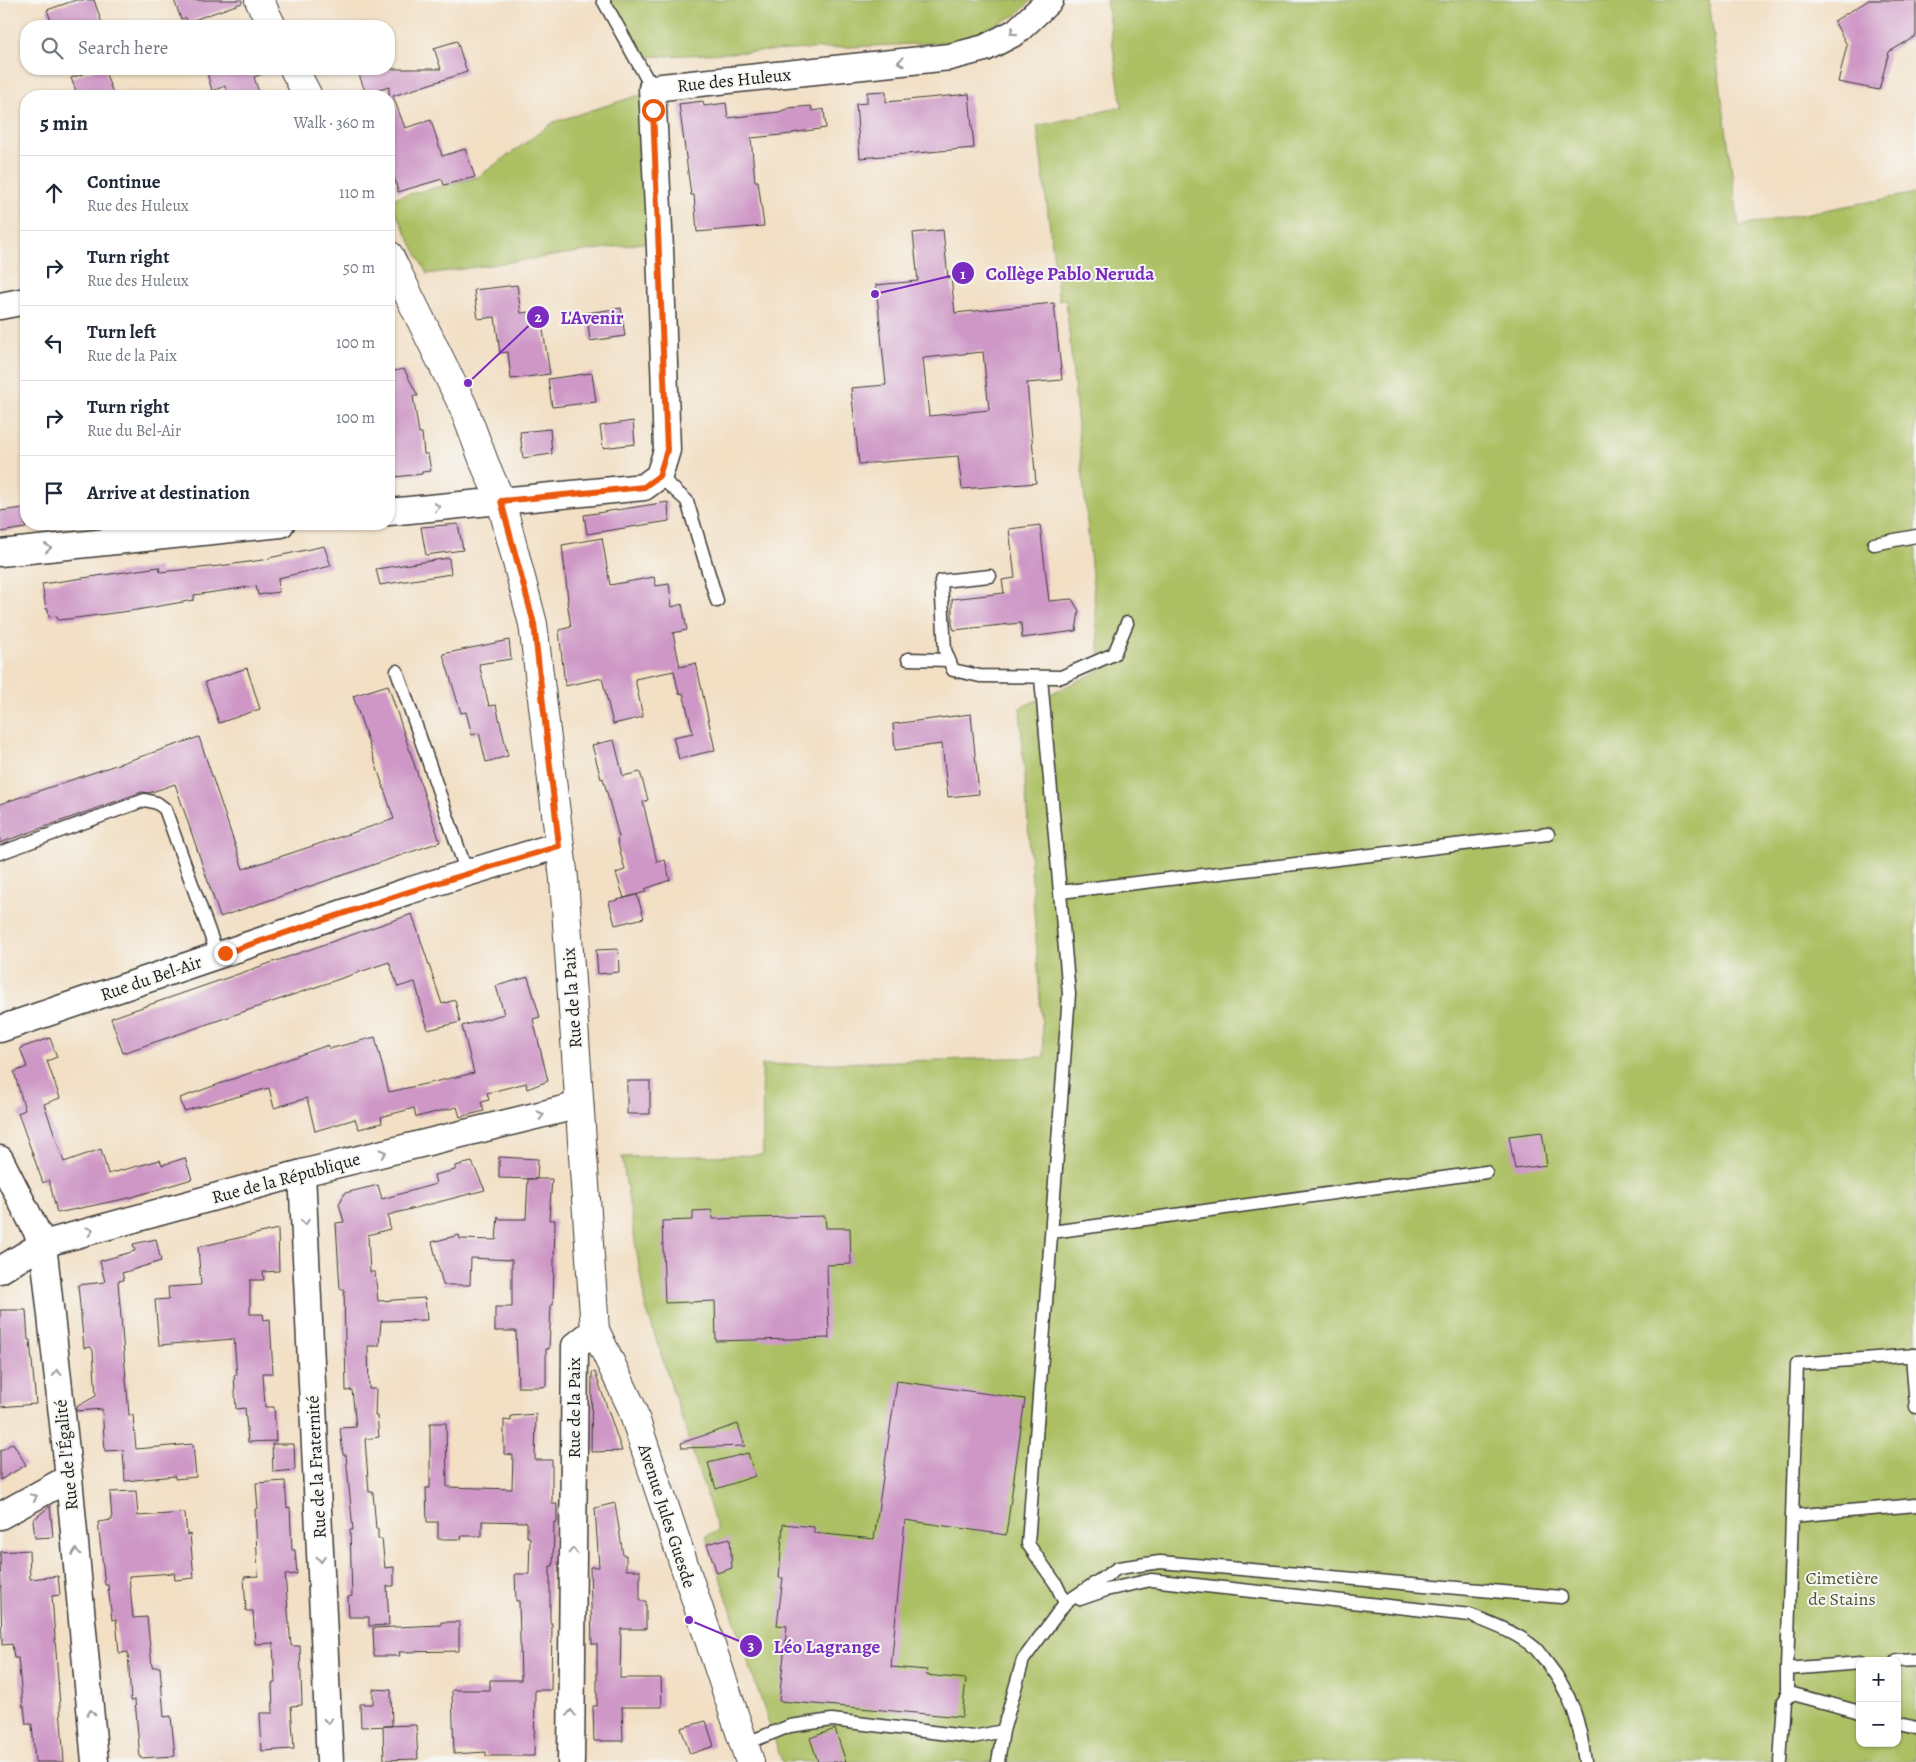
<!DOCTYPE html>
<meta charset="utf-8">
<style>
body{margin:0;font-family:Alegreya,serif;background:#f2f2f3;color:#1f2937}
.controls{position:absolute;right:15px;bottom:15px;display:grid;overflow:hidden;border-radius:10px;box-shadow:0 1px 4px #0004}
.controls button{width:45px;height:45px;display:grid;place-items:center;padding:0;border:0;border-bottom:1px solid #e0e1e3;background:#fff;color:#1f2937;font:25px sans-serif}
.stop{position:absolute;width:15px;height:15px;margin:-11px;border:4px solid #ea580c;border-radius:50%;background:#fff}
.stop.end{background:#ea580c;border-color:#fff;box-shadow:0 1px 5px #0008}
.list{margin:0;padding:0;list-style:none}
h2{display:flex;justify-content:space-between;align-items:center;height:65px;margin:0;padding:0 20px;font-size:21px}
h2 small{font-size:16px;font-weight:400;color:#747a83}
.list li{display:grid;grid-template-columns:32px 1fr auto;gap:15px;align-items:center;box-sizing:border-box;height:75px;padding:0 20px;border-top:1px solid #e0e1e3}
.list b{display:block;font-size:19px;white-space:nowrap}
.list p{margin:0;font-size:16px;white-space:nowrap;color:#747a83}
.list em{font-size:16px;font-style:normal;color:#747a83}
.icon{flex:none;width:28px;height:28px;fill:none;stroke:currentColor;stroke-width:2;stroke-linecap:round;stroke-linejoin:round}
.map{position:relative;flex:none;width:1916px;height:1762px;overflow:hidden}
.search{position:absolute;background:#fff;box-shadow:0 1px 4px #0004;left:20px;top:20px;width:375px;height:55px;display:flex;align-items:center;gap:12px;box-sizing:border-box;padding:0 18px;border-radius:20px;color:#747a83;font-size:19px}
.panel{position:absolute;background:#fff;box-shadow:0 1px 4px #0004;left:20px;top:90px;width:375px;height:440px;border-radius:20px}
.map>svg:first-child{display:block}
.green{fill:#acc064;stroke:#646e40;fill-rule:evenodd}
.building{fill:#ce97c6;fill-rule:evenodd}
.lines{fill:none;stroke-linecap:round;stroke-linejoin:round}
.lane-casing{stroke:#3c3935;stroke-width:15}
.street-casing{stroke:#3c3935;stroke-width:29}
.secondary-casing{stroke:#3c3935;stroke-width:30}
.lane{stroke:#fff;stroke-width:12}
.street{stroke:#fff;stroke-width:26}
.secondary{stroke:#fff;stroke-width:28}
.oneway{stroke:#999}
.route{stroke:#ea580c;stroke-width:6}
.labels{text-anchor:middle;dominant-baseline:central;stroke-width:4;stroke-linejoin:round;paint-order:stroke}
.street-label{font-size:18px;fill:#1c1c1c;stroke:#f6f6f2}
.park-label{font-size:18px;fill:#4e5535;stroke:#f6f6f2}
.leader{fill:none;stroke:#7b2cbf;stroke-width:2}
.callout-dot{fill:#7b2cbf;stroke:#f6f6f2;stroke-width:2}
.mark-label{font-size:15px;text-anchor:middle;font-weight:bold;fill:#fff}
.callout-label{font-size:19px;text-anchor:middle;font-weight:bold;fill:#7b2cbf;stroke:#f6f6f2;stroke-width:4;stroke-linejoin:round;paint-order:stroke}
</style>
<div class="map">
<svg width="1916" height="1762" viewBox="0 0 1916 1762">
<rect width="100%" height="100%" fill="#f6f6f2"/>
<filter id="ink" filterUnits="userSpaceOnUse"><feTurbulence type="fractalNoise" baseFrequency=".02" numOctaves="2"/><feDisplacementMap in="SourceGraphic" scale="10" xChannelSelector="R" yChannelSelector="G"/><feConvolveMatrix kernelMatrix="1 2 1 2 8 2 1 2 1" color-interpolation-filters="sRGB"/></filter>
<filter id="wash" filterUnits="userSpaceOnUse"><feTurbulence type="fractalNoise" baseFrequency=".0096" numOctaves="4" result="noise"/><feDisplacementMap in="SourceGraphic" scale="20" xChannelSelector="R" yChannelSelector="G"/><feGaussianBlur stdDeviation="1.12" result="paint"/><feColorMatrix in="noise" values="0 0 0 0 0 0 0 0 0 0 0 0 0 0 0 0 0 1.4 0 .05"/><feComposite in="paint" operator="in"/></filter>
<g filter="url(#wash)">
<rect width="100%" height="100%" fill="#f2dfc4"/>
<path class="green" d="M 609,0 L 1032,0 L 1016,15 L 955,42 L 644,57 Z
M 1106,0 L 1709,0 L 1739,226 L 1916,193 L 1916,1762 L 782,1762 L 706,1536 L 718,1531 L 645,1305 L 622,1157 L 763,1155 L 762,1065 L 1044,1057 L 1020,708 L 1101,670 L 1066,300 L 1059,301 L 1037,126 L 1122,107 ZM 1860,1661 L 1897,1661 L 1897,1743 L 1860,1743 Z
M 643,94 L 649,242 L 427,274 L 389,199 L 478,177 L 554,122 Z"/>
<g id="blocks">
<path class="building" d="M 76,0 L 94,0 L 103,26 L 53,26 L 47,10 Z
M 174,0 L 242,0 L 242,3 L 188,22 L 186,18 L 181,19 Z
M 1869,0 L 1916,0 L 1916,36 L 1889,52 L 1879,90 L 1838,82 L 1847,45 L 1834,21 Z
M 457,41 L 467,72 L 393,96 L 405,128 L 431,120 L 442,156 L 465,149 L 475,177 L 444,185 L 442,179 L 398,192 L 389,156 L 389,87 L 366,94 L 357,69 L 441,69 L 434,48 Z
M 96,69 L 104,69 L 114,96 L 78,96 L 71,78 Z
M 206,69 L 268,69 L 268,72 L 254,77 L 260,96 L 228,96 L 225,86 L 212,91 Z
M 886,91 L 886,102 L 969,94 L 974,148 L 860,158 L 856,104 L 867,103 L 867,92 Z
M 703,101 L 704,106 L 726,103 L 728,118 L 779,112 L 789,108 L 811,106 L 812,111 L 824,109 L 826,128 L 792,133 L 792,134 L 751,138 L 755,181 L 758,181 L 764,226 L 697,232 L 694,195 L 691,195 L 679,104 Z
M 943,230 L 948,278 L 951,277 L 955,313 L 1054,303 L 1062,380 L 1027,383 L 1036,483 L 962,489 L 958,456 L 859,464 L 851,388 L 886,385 L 876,285 L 918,281 L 913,233 ZM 983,352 L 989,410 L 929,416 L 923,358 Z
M 517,285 L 521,313 L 540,311 L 550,374 L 511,379 L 508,352 L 500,353 L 495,317 L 478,319 L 474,290 Z
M 621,308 L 625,336 L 590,341 L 587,313 Z
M 404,369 L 418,396 L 413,396 L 419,433 L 422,433 L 424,454 L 428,454 L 431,471 L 422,472 L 422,474 L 394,477 L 389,434 L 389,372 Z
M 592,373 L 596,402 L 552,407 L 548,379 Z
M 633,421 L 635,444 L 603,448 L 600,426 Z
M 550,429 L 552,454 L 523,458 L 520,432 Z
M 668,502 L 669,521 L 587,534 L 584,515 Z
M 24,508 L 26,528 L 0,532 L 0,511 Z
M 458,524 L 463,550 L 426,555 L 421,527 Z
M 1040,525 L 1049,601 L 1072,599 L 1079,611 L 1076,631 L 1022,638 L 1021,623 L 954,630 L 952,624 L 952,599 L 1004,593 L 1002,580 L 1015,578 L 1009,529 Z
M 602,538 L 610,585 L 654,577 L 656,586 L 669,584 L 672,607 L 682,604 L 687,630 L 673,633 L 680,667 L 696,663 L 715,750 L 679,759 L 673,737 L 693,733 L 683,693 L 679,694 L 674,671 L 635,679 L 643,717 L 613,724 L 602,678 L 565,686 L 559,630 L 571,627 L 567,601 L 568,600 L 562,545 Z
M 324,546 L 331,566 L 278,578 L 279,592 L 258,595 L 256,586 L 194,595 L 194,600 L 137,610 L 68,619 L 58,620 L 57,616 L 49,617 L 48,609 L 46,609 L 42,584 L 159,567 L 160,572 L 220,566 L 270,559 L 269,558 Z
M 449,558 L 451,574 L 380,585 L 376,569 Z
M 509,640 L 511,659 L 479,664 L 489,706 L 496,705 L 508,756 L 486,762 L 479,733 L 472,735 L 466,712 L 461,713 L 443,654 Z
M 247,668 L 260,709 L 219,723 L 205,682 Z
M 388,685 L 440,842 L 220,917 L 175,784 L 149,793 L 142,792 L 0,843 L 0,804 L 199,737 L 243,869 L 394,819 L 353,696 Z
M 971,714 L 979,794 L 948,797 L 942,744 L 895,750 L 893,724 Z
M 614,740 L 623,776 L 640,772 L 648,800 L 643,802 L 657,862 L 665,860 L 670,880 L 645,889 L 646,892 L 624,898 L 616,873 L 625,870 L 617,839 L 619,837 L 603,778 L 601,779 L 592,745 Z
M 637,895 L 644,918 L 615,925 L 609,902 Z
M 412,914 L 442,1004 L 455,1000 L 460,1022 L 428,1030 L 415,982 L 398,987 L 389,962 L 123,1053 L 111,1018 Z
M 618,949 L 619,972 L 598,974 L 596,950 Z
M 528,977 L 540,1017 L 533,1019 L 548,1081 L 527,1089 L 526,1083 L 487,1093 L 489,1100 L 481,1102 L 484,1111 L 460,1117 L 457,1107 L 416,1117 L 414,1108 L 381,1117 L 382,1123 L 359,1129 L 355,1119 L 315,1131 L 307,1098 L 274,1108 L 269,1088 L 184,1111 L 180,1098 L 328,1045 L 329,1049 L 375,1037 L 389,1092 L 474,1073 L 462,1026 L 504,1014 L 496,986 Z
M 50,1038 L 57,1057 L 47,1061 L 60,1098 L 44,1104 L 64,1162 L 101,1149 L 108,1174 L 160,1160 L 162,1165 L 185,1158 L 192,1179 L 129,1198 L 57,1213 L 49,1180 L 43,1183 L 18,1113 L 25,1110 L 14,1072 L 27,1067 L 20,1048 Z
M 627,1081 L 650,1081 L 650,1114 L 627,1114 Z
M 1542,1132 L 1547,1165 L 1515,1169 L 1509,1136 Z
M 499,1157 L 538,1159 L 537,1179 L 499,1178 Z
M 472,1162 L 485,1190 L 388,1215 L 390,1229 L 368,1235 L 370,1272 L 375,1272 L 378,1301 L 425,1298 L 427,1320 L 381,1321 L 379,1346 L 368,1346 L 369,1389 L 376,1389 L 375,1416 L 377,1416 L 379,1437 L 365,1439 L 369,1492 L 373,1492 L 376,1529 L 378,1529 L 378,1539 L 382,1539 L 385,1568 L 394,1567 L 394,1586 L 387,1586 L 389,1625 L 369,1626 L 369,1617 L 349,1617 L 348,1597 L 352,1596 L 350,1530 L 353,1530 L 346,1455 L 343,1455 L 340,1428 L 356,1427 L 352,1390 L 346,1391 L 344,1289 L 340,1289 L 336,1223 L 344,1222 L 339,1204 L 345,1193 L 378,1185 L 382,1199 L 436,1184 L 434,1175 L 455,1170 L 455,1166 Z
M 528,1179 L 552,1179 L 549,1220 L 555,1220 L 553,1305 L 551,1305 L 549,1349 L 546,1349 L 546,1386 L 542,1387 L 518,1387 L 516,1331 L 495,1331 L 495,1307 L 512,1307 L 512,1260 L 471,1258 L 470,1285 L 443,1285 L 432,1242 L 459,1235 L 460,1239 L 496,1240 L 498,1216 L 500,1219 L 526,1219 Z
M 712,1210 L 713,1219 L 825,1216 L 826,1228 L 850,1228 L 851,1264 L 827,1265 L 829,1338 L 716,1341 L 715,1301 L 665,1303 L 662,1221 L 693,1220 L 693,1211 Z
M 278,1229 L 279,1271 L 263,1272 L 264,1280 L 250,1280 L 250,1314 L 263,1314 L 264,1320 L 270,1319 L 273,1373 L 263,1373 L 265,1407 L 274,1407 L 276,1441 L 248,1442 L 245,1408 L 236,1409 L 234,1375 L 237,1375 L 234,1339 L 159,1345 L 155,1300 L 169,1299 L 168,1287 L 201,1285 L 198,1247 Z
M 156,1239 L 161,1261 L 122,1273 L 124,1280 L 118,1281 L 129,1415 L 133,1415 L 136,1449 L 193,1444 L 196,1477 L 175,1479 L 175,1476 L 125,1481 L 123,1450 L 105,1451 L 102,1409 L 77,1411 L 76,1407 L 96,1396 L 93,1351 L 91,1347 L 84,1348 L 78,1285 L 105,1282 L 100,1261 L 135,1251 L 133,1244 Z
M 0,1310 L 26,1310 L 28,1340 L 30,1340 L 36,1404 L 0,1407 Z
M 595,1372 L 622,1451 L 591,1452 L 592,1373 Z
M 897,1381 L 1025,1399 L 1006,1535 L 905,1520 L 891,1667 L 927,1670 L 926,1675 L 966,1679 L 962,1717 L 779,1701 L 787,1626 L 777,1625 L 783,1578 L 779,1578 L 783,1524 L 814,1527 L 814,1533 L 874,1539 Z
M 536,1414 L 535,1460 L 552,1460 L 552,1504 L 557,1504 L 557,1522 L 554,1522 L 553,1566 L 550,1566 L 550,1623 L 552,1623 L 551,1690 L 535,1690 L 534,1756 L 486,1756 L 486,1752 L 454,1754 L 452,1690 L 490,1690 L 490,1680 L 521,1680 L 519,1601 L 516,1601 L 515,1574 L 529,1574 L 530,1537 L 527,1537 L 527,1522 L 482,1521 L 482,1536 L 461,1536 L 462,1539 L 438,1539 L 438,1522 L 427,1522 L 426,1488 L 430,1488 L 430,1423 L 446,1423 L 447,1487 L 512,1489 L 513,1455 L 504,1454 L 504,1420 L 511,1421 L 511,1416 Z
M 738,1424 L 745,1446 L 682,1448 L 681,1443 Z
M 13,1443 L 26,1465 L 0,1480 L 0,1451 Z
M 272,1444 L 294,1444 L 295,1470 L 273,1472 Z
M 748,1453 L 755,1476 L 716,1489 L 708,1463 Z
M 285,1481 L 287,1508 L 290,1507 L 292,1550 L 295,1550 L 297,1574 L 285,1575 L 291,1646 L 300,1646 L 302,1705 L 291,1706 L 294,1749 L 262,1751 L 260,1713 L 273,1713 L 272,1683 L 275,1683 L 273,1643 L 255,1644 L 253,1611 L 246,1611 L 244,1577 L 258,1576 L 255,1509 L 258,1509 L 256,1483 Z
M 136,1491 L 138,1516 L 185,1513 L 187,1535 L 190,1534 L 194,1578 L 175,1580 L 174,1573 L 129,1576 L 133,1618 L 147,1617 L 152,1667 L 160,1667 L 164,1717 L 171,1716 L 175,1756 L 140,1758 L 135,1700 L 131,1701 L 128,1652 L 119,1653 L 116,1619 L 112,1620 L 108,1585 L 105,1585 L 98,1522 L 112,1520 L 110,1492 Z
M 615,1503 L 623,1555 L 626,1555 L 626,1570 L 640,1570 L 640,1601 L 646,1601 L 646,1629 L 621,1629 L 620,1678 L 661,1678 L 662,1707 L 622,1707 L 623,1741 L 594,1741 L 593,1706 L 597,1706 L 597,1644 L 592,1644 L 590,1567 L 599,1567 L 595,1508 Z
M 50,1506 L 53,1537 L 35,1538 L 33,1520 Z
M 730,1538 L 732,1568 L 717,1573 L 707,1544 Z
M 29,1550 L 30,1579 L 58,1576 L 60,1595 L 52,1596 L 64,1762 L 35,1762 L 32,1724 L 26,1724 L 24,1706 L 23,1707 L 18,1658 L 14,1658 L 12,1644 L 2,1645 L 0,1552 Z
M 441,1622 L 459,1622 L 459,1651 L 399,1652 L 400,1656 L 374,1656 L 373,1628 L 441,1625 Z
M 373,1689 L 391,1690 L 392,1726 L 361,1727 L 360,1704 L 373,1704 Z
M 706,1721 L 714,1746 L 690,1754 L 681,1728 Z
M 416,1725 L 418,1759 L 384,1760 L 383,1726 Z
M 835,1729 L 846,1762 L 818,1762 L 810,1738 Z"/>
</g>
</g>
<g filter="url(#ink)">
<use href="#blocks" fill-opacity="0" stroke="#3c3935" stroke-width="1"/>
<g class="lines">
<g class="lane-casing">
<path id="lane" d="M 603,0 L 652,88
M 659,476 L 687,501 L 717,601
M 1874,544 L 1916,536
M 990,576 L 941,581 L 945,650 L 953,670 L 980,676 L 1061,677 L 1114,654 L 1127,623
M 908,659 L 949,660
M 397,671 L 467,873
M 1041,678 L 1069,994 L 1028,1544 L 1056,1584 L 1065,1603
M 0,853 L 145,800 L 157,803 L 165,809 L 218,956
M 1060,892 L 1548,834
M 1052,1232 L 1486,1172
M 1912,1355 L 1916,1407
M 1792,1516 L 1916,1505
M 1080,1599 L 1106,1590 L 1151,1580 L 1470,1615 C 1492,1624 1516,1632 1535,1648 C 1539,1652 1543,1658 1547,1663 C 1572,1694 1580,1724 1585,1762
M 1897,1661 L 1916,1660
M 1787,1669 L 1860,1663
M 1787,1697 L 1787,1669 L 1797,1364 L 1916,1355
M 1897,1723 L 1916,1728
M 744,1744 L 790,1726 L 832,1720 L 973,1737 L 1003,1731
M 998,1762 L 1003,1731 L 1023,1660 L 1065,1603 L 1118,1568 L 1160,1562 L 1561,1597
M 1780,1762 L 1784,1701 L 1787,1697 L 1793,1694 L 1860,1712"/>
</g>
<g class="street-casing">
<path id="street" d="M 0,306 L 26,301
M 389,512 L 644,487 L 659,476 L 667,450 L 660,249 L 652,88 L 950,57 L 985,48 L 1016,32 L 1050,0
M 0,553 L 281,524
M 0,1029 L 408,891 L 559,845
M 0,1159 L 43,1244 L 69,1478 L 95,1762
M 302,1173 L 330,1762
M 0,1270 L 43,1244 L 302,1173 L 580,1105
M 0,1516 L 69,1478
M 571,1762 L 575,1346 L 595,1330"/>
</g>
<g class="secondary-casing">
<path id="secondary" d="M 259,0 L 272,26
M 294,69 L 308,96
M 389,255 L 463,406 L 486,467 L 501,501 L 533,624 L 564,879 L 595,1330 L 631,1406 L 750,1762"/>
</g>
<use href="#lane" class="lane"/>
<use href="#street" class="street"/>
<use href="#secondary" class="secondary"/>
</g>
<defs><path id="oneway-chevron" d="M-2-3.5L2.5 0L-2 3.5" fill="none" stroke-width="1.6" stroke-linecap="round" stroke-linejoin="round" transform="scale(1.25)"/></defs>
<g class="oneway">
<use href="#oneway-chevron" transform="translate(1013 32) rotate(146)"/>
<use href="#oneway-chevron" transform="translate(901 62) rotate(174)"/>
<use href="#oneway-chevron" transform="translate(437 507) rotate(-6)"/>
<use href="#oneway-chevron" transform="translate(48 548) rotate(-6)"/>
<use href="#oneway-chevron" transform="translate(541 1115) rotate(-14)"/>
<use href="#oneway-chevron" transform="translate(383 1153) rotate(-14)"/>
<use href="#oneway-chevron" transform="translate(305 1222) rotate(87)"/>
<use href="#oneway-chevron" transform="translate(90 1231) rotate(-15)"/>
<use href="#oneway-chevron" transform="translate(57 1373) rotate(-96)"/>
<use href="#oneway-chevron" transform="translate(34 1497) rotate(-29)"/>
<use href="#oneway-chevron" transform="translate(573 1551) rotate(-90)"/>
<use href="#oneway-chevron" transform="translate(76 1552) rotate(-95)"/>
<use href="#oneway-chevron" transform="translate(321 1559) rotate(87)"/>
<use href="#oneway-chevron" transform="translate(91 1713) rotate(-95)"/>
<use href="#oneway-chevron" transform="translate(571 1713) rotate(-90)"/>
<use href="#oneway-chevron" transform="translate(328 1721) rotate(87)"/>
</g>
</g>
<g class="lines" filter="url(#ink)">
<path class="route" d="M 225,953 L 408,892 L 559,846 L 534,624 L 501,501 L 644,487 L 659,476 L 667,450 L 653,110"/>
</g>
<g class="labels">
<g class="street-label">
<text transform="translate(734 80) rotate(-6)">Rue des Huleux</text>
<text transform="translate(151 978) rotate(-19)">Rue du Bel-Air</text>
<text transform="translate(572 998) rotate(-94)">Rue de la Paix</text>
<text transform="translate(286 1178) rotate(-15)">Rue de la République</text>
<text transform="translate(574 1408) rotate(-90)">Rue de la Paix</text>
<text transform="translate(66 1455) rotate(-96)">Rue de l'Égalité</text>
<text transform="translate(316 1467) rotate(-93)">Rue de la Fraternité</text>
<text transform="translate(667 1516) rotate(72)">Avenue Jules Guesde</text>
</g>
<g class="park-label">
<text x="1842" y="1578">Cimetière<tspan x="1842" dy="21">de Stains</tspan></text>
</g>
</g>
<path class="leader" d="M875 294L963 273M468 383L538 317M689 1620L751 1646"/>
<g class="callout-dot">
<circle cx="875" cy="294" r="5"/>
<circle cx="468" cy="383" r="5"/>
<circle cx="689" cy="1620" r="5"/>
<circle cx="963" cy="273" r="12"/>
<circle cx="538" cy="317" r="12"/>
<circle cx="751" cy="1646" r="12"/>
</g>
<g class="mark-label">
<text x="963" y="279">1</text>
<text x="538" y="322">2</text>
<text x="751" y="1651">3</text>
</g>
<g class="callout-label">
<text x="1070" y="280">Collège Pablo Neruda</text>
<text x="592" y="324">L'Avenir</text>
<text x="827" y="1653">Léo Lagrange</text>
</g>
</svg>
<div class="controls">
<button>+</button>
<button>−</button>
</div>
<div class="stop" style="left:653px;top:110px"></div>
<div class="stop end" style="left:225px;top:953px"></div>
<div class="search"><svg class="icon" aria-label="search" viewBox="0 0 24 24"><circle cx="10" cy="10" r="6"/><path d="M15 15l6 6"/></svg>Search here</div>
<section class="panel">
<h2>5 min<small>Walk · 360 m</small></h2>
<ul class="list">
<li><svg class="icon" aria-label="ahead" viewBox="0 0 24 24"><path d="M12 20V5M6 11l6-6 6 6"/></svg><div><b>Continue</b><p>Rue des Huleux</p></div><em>110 m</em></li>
<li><svg class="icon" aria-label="right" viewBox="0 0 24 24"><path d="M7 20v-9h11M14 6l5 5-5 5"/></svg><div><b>Turn right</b><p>Rue des Huleux</p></div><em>50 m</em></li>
<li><svg class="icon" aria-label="left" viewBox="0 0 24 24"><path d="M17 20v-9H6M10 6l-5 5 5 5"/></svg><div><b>Turn left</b><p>Rue de la Paix</p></div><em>100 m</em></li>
<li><svg class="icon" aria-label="right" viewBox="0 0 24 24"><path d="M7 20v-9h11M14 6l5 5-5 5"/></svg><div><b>Turn right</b><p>Rue du Bel-Air</p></div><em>100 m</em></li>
<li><svg class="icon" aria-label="arrive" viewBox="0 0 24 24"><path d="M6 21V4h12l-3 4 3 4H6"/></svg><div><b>Arrive at destination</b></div></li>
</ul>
</section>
</div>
